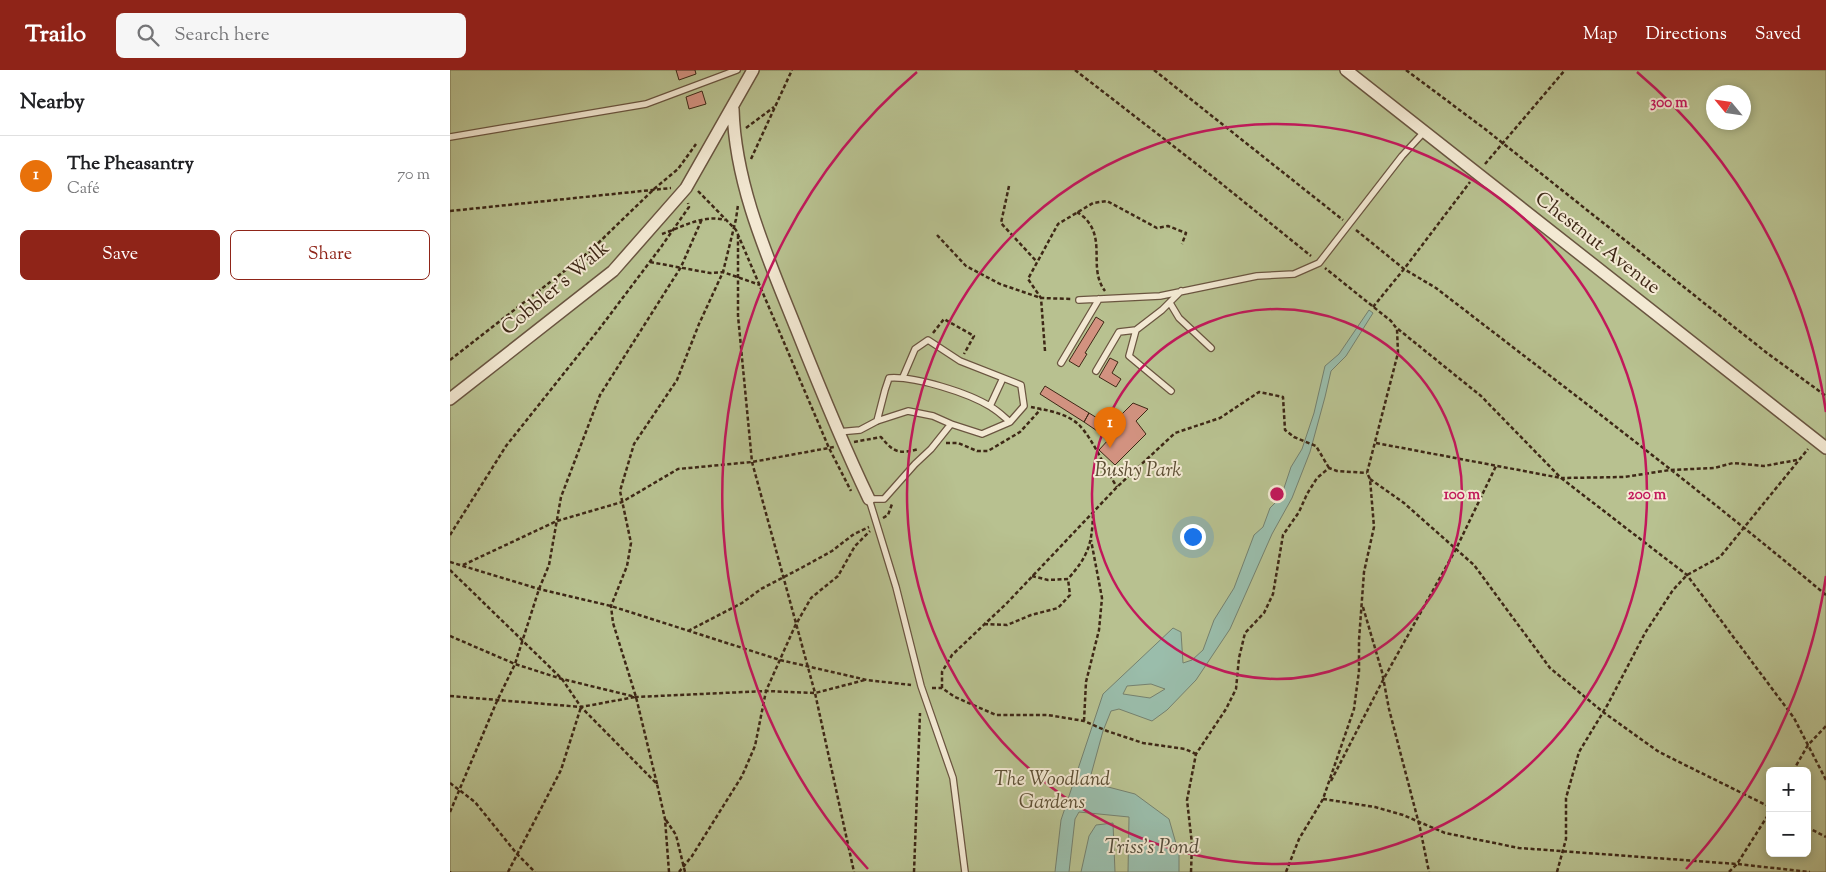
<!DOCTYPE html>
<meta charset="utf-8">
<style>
body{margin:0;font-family:"Sorts Mill Goudy",serif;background:#f6f6f6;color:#202124}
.controls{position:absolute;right:15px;bottom:15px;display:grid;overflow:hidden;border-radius:8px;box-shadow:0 2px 8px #0003}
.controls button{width:45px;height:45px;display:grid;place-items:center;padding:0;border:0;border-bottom:1px solid #e0e0e0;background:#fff;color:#202124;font:25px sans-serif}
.compass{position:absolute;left:1256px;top:15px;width:45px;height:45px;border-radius:50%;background:#fff;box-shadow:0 2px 8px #0003;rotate:299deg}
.you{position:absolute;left:742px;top:466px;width:18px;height:18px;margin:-12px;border:4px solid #fff;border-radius:50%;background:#1a73e8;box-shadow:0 0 0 8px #1a73e833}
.badge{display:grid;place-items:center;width:32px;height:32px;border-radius:50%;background:#8f2418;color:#fff;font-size:16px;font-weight:700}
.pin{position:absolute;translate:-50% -41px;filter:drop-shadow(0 1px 2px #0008)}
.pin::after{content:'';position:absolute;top:26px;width:18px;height:15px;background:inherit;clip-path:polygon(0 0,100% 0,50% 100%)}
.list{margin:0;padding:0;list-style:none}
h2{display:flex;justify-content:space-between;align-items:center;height:65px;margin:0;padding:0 20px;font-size:21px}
h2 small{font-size:16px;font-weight:400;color:#757577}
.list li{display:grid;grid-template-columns:32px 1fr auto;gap:15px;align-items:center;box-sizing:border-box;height:80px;padding:0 20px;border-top:1px solid #e0e0e0}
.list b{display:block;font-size:19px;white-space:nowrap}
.list p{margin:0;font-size:16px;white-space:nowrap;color:#757577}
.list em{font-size:16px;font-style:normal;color:#757577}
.actions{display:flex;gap:10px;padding:15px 20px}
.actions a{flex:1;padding:11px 0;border:1px solid #8f2418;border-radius:8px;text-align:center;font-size:18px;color:#8f2418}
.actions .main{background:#8f2418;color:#fff}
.icon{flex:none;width:28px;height:28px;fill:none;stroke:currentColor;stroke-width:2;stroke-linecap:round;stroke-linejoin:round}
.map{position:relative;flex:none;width:1376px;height:802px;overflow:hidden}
header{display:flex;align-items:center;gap:30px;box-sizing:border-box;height:70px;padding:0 25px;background:#8f2418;color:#fff}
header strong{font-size:24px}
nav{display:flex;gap:28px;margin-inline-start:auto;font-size:18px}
.search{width:350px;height:45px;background:#f6f6f6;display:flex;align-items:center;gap:12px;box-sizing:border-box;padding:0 18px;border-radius:8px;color:#757577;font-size:19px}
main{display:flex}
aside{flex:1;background:#fff}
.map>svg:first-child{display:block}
.green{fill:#b8c190;stroke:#7b7453;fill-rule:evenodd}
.water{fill:#9abdab;stroke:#75816f;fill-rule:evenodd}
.building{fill:#d29280;stroke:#3e2816}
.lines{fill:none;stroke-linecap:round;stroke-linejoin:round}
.service-casing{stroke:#6a5540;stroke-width:8}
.minor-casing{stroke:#6a5540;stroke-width:14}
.path{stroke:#3e2816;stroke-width:2.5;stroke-dasharray:4 2.5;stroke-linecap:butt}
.service{stroke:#f3e9d3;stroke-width:5.5}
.minor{stroke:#f3e9d3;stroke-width:11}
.ring{fill:none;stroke:#c2185b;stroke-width:2.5}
.labels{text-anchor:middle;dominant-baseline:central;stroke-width:4;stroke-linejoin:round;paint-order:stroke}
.street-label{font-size:20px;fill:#3e2816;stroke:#f3e9d3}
.park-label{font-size:20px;font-style:italic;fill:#5c4e34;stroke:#f3e9d3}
.water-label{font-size:21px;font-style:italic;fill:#554d3b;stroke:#f3e9d3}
.centre{fill:#c2185b;stroke:#f3e9d3;stroke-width:2.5}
.ring-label{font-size:15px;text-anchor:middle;font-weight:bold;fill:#c2185b;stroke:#f3e9d3;stroke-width:4;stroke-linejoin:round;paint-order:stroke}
</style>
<header>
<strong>Trailo</strong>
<div class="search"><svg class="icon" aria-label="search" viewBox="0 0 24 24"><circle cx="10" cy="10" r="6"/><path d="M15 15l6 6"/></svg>Search here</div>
<nav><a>Map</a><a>Directions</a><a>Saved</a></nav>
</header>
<main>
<aside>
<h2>Nearby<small></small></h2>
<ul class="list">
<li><span class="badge" style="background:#e8710a">1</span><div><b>The Pheasantry</b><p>Café</p></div><em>70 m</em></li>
</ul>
<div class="actions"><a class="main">Save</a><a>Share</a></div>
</aside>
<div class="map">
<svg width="1376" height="802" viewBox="0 0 1376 802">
<rect width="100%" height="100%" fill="#ecddbc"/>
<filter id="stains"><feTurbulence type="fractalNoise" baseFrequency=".004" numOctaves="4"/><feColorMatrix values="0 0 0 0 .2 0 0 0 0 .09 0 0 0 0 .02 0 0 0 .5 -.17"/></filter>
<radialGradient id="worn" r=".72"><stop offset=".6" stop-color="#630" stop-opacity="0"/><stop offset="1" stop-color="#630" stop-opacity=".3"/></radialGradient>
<path class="green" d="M 0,0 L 1376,0 L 1376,802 L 0,802 ZM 1264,22 L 1294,22 L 1294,52 L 1264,52 ZM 1320,701 L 1357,701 L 1357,783 L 1320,783 Z"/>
<path class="water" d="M 919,240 L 923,243 L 896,286 L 881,301 L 875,327 L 860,382 L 842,428 L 822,464 L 780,559 L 746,610 L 717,640 L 702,651 L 669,639 L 661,641 L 653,661 L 639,712 L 685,724 L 719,749 L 729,784 L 729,802 L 678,802 L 679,747 L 629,742 L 625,749 L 619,802 L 605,802 L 611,750 L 653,624 L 723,558 L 731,562 L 733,593 L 742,590 L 753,580 L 764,550 L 784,518 L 804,465 L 813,457 L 820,438 L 831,427 L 841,397 L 852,379 L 864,343 L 875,296 L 889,284 ZM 701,614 L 715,619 L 700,628 L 673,624 L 677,616 Z
M 663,753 L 665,802 L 631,802 L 639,766 L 646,755 Z"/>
<path class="building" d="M 226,0 L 245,0 L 246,4 L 229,10 Z
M 252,21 L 256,34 L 239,39 L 236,27 Z
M 646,247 L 654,252 L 635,283 L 637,284 L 629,297 L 619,291 Z
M 660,288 L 668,292 L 662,303 L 671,309 L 666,317 L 649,307 Z
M 595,316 L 639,343 L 634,352 L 590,324 Z
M 683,333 L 698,339 L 686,351 L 696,364 L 665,395 L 649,380 L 659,369 L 634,352 L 639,343 L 660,356 Z"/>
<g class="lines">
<g class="service-casing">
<path id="service" d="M 0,67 L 196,34 L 287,0
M 629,230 L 710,226 L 807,206 L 844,204 L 869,193 L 952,86 L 974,62
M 720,233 L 729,248 L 761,278
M 686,260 L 679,286 L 721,321
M 611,293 L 649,229
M 646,301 L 669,262 L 686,260 L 712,240 L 731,221
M 540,336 L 553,308
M 427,351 L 435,320 L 439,308 C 465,306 519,323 541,337 C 548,341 554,347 560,352
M 501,354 L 481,379 L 465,394 L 434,429 L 419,429 L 446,517 L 471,616 L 503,708 L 515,802
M 388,362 L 410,360 L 427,351 L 458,341 L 483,346 L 501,354 L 532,364 L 560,352 L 574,336 L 571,315 L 510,291 L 478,270 L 465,279 L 453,307"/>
</g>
<g class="minor-casing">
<path id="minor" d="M 896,0 L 1376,378
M 283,39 C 285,115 318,188 346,258 C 369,316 392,373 419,429
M 0,329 L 163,201 L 236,118 L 303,0"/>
</g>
<path class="path" d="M 625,0 L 762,106 L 861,186
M 704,0 L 893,150
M 956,0 L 1035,59 L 1317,283 L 1376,326
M 296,58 L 324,37
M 301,89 L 342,0
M 1035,94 L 1115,0
M 559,116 L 551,153 L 587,192
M 248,121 L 286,160 L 379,378 L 401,421
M 0,141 L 221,118
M 627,142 C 631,145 636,148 639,153 C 654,174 639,200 655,221
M 906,160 L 954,199 L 986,218 C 1117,319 1249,419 1376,525
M 212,164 C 232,157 254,144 275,150
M 288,165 L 288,246 L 302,392 L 365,623 L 404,802
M 487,165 L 516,196 L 550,214 L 591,228 L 622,229
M 200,192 L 260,203 L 273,202 L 310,215
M 923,237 L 954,199 L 1020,112
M 948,259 L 1031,326 L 1111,408 L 1174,407 L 1220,400 L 1264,398 L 1283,393 L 1314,396 L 1347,390
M 483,263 L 494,249 L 524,266 L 514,284
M 595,281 L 591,228 L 578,209 L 608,154 L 643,133 L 657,131 L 707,158 L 718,156 L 736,163 L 732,174
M 0,290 L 140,181 L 204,119 L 228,99 L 246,74
M 581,337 C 596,340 616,343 628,354 C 643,368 655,399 667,417
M 404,372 L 431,367 C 444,383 449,384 469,379
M 496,373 L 508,373 L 527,381 L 538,381 L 570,362 L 591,339
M 926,373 L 1111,408 L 1237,505 L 1344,648 L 1376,710
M 920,409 L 954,433 L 1024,495 L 1100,598 L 1153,642 L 1209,682 L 1320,737
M 433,448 L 438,445 L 442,434
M 0,465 L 56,376 L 150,258 L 211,177 L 239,137 L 238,133
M 0,492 L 89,519 L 161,536 L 330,590 L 417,610 L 461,615
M 13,495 L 107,451 L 172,432 L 228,399 L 302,392 L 384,377
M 0,500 L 112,609 L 131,637 L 207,714 L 215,749 L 219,802
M 582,506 L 598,510 L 618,509 C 638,486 642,475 643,444
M 913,537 L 932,602 L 939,639 L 970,758 L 979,802
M 534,554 L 557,555 L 581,545 L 608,538 L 620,525 L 618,509
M 238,561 L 292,533 L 311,519 L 353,497 L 382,481 L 404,464 L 419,457
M 0,566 L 65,594 L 112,609 L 186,627 L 316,621 L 365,623 L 415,610
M 482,618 L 492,618 L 505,627 L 546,645 L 598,645 L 634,651 L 657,661 L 693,673 L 735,679 L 746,684
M 492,618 L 492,602 L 502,585 L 557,533 L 667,417 L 725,363 L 770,348 L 809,322 L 833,327 L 835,360 L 844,367 L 866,376 L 879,398
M 0,626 L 131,637 L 185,627
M 634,651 L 636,612 L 649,560 L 652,528 L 641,470
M 1343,701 L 1358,675 L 1376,656
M 881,711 L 933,610 L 1006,479 L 1046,396
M 0,713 L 25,732 L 67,784 L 85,802
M 207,714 L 186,627 L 163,553 L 161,536 L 177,496 L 181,473 L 170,421 L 184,374 L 227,310 L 249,254 L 273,202 L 286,149 L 288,135
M 873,729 L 925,737 L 953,745 L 995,763 L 1069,778 L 1287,794 L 1360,802
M 0,742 L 47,631 L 65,594 L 89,519 L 99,495 L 111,427 L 150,325 L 231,197 L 252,149
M 216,750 L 226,765 L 235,802
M 1357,757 L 1376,767
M 0,801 L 0,802
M 58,802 L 111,700 L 131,637
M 229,802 L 242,786 L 292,706 L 305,676 L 316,621 L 345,556 L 361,528 L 388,506 L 405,476 L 420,461
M 464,802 L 470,643
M 741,802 L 742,774 L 737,730 L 746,684 L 776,639 L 786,619 L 789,588 L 795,563 L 814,543 L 823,524 L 833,465 L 849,442 L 857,424 L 867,408 L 879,398 L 887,401 L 917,403
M 836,802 L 849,769 L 873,729 L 904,639 L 909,601 L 909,570 L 914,502 L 924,457 L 920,409 L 917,403 L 948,283 L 947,259 L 941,251 L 875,198
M 1107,802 L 1116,769 L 1116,728 L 1129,682 L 1158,634 L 1195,563 L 1223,520 L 1237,505 L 1270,487 L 1358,379
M 1279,802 L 1287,794 L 1320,742"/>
<use href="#service" class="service"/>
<use href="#minor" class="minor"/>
</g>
<g class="ring">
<circle cx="827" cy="424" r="185"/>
<circle cx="827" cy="424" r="370"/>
<path d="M1376 506A555 555 0 0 1 1236 799M418 799A555 555 0 0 1 467 2M1187 2A555 555 0 0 1 1376 342"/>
</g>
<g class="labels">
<g class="street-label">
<text transform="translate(1147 174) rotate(38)">Chestnut Avenue</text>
<text transform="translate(106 219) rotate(-40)">Cobbler's Walk</text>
</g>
<g class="park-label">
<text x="688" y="401">Bushy Park</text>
<text x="602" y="710">The Woodland<tspan x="602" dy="23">Gardens</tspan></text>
</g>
<g class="water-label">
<text x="702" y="778">Triss's Pond</text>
</g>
</g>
<circle cx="827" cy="424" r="8" class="centre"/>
<g class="ring-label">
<text x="1219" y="37">300 m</text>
<text x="1012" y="429">100 m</text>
<text x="1197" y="429">200 m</text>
</g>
<rect width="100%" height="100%" filter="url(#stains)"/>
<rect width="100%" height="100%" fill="url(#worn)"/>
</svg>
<div class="controls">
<button>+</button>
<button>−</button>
</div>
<svg class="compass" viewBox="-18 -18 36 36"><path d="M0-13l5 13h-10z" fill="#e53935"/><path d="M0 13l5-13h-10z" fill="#757577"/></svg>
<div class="you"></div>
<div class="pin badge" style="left:660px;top:378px;background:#e8710a">1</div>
</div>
</main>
